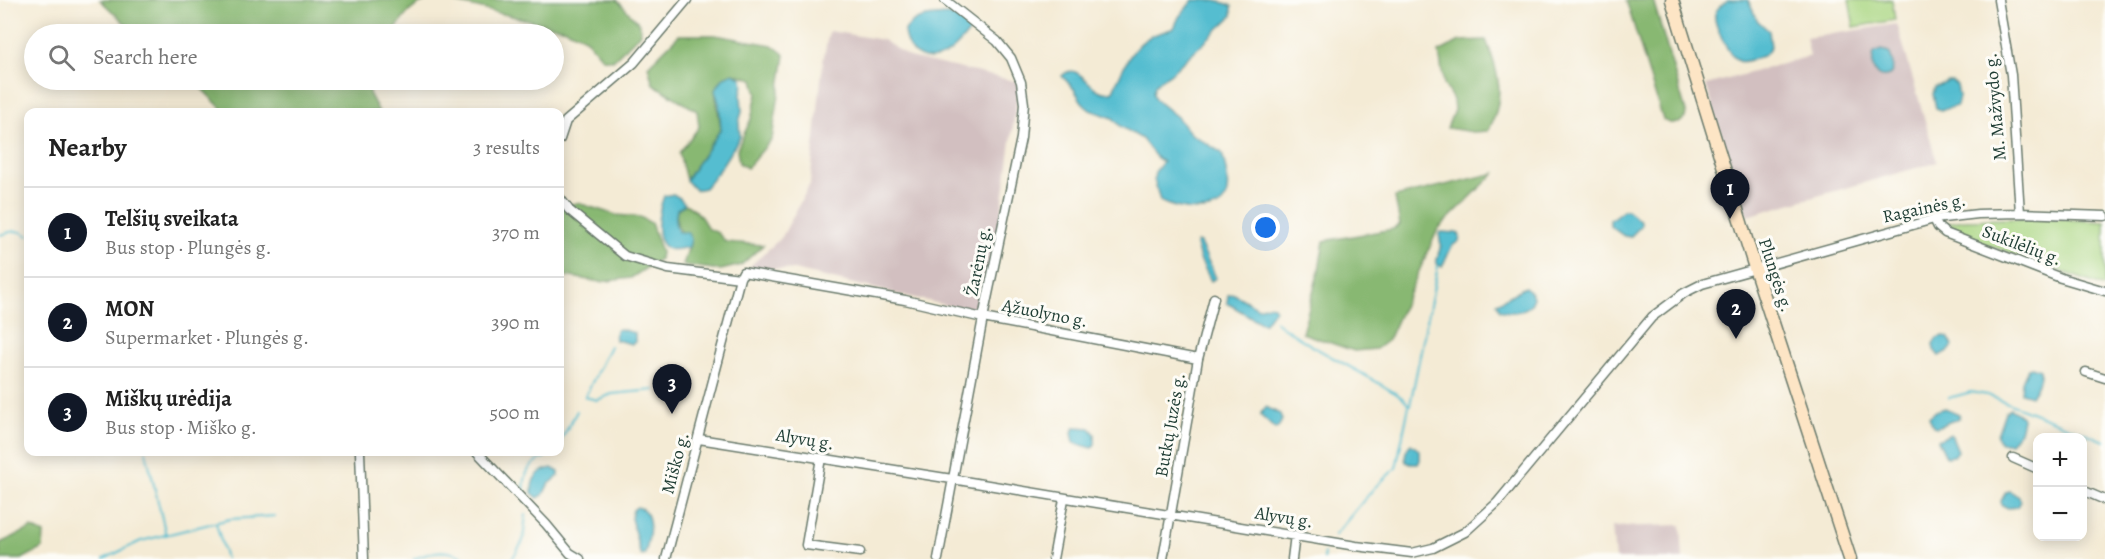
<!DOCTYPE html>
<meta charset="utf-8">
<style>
body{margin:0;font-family:Alegreya,serif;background:#f2f2f2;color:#222}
.controls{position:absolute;right:18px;bottom:18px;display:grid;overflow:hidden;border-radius:12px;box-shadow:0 3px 15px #0003}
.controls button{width:54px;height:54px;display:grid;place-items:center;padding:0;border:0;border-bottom:2px solid #e0e0e0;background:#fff;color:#222;font:30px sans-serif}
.you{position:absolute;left:1266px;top:228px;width:21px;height:21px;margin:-15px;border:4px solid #fff;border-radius:50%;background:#1a73e8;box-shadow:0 0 0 9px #1a73e833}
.badge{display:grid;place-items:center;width:39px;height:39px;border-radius:50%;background:#111827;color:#fff;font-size:20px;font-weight:700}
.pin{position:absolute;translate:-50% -50px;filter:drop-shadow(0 2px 3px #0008)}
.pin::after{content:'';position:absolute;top:32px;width:21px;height:18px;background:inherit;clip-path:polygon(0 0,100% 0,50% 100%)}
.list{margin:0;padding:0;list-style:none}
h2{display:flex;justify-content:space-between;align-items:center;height:78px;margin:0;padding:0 24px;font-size:26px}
h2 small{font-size:20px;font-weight:400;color:#767676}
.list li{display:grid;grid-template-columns:39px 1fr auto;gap:18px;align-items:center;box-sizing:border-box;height:90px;padding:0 24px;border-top:2px solid #e0e0e0}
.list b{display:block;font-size:22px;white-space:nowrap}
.list p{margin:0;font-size:20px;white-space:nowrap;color:#767676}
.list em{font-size:20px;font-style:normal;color:#767676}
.icon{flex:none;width:33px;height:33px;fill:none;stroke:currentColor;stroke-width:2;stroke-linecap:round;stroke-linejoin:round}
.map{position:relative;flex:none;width:2105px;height:559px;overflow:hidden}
.search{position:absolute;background:#fff;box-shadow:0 3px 15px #0003;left:24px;top:24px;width:540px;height:66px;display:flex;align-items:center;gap:15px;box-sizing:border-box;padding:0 21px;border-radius:33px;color:#767676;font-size:22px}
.panel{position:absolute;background:#fff;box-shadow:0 3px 15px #0003;left:24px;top:108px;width:540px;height:348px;border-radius:12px}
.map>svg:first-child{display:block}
.industrial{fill:#d2bfc0}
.green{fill:#abd784;stroke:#658a5c;stroke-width:1.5}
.forest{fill:#88b872;stroke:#547a53;stroke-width:1.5}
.water{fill:#54bdd0;stroke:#3a7d82;stroke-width:1.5}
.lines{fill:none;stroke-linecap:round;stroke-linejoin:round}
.stream{stroke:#54bdd0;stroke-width:2}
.minor-casing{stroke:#6a7a6c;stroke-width:11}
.secondary-casing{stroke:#6a7a6c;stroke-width:15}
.minor{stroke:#fff;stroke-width:8}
.secondary{stroke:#fde5c5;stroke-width:12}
.labels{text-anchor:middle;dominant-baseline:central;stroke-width:6;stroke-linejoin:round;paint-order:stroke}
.street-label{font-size:18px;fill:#1f3d34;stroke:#fdfcf7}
</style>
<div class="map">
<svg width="2105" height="559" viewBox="0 0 2105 559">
<rect width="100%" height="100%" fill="#fdfcf7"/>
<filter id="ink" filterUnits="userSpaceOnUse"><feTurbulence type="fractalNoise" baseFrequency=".0167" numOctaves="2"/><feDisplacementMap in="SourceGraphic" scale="12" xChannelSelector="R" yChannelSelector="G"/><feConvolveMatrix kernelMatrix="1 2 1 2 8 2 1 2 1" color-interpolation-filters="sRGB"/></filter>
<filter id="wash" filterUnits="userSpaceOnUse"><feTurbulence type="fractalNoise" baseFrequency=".008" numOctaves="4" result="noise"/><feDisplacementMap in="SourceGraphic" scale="24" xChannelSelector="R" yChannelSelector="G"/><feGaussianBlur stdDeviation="1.35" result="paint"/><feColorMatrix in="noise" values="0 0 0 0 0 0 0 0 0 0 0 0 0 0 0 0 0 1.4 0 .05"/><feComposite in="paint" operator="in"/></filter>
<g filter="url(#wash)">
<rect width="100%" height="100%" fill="#f4ebd5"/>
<path class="industrial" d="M 1897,24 L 1937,162 L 1747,216 L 1706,85 L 1810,56 L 1806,38 Z
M 829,31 L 883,40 L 909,57 L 1019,82 L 1002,208 L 984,314 L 794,270 L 749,267 L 782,237 L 810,184 L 823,61 Z
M 1681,525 L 1683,559 L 1615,559 L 1612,527 Z"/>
<path class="green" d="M 1849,0 L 1892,0 L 1895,20 L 1854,27 Z
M 2047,218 L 2105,222 L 2105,287 L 1951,232 L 1946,223 L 1964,220 Z"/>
<path class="forest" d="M 100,0 L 432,0 C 411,4 403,18 393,34 L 150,34 L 145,28 L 128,26 Z
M 444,0 L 617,0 L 640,24 L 640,34 L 613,60 L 603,59 L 585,38 L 566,29 Z
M 1626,0 L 1653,0 L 1686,112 L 1685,118 L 1679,123 L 1669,123 L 1663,120 Z
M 679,35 L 715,35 L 772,45 L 785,55 L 772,139 L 747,168 L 739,163 L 737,149 L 751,119 L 757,94 L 753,79 L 733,73 L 724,77 L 715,90 L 721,129 L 686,180 L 679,153 L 699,127 L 697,111 L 653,84 L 648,66 Z
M 1486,40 C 1499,72 1506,99 1488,131 L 1473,132 L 1447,128 L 1454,110 L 1453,100 L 1444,84 L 1439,52 L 1460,41 Z
M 193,80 L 370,80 L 369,93 L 379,112 L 225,112 Z
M 1495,173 L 1438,229 L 1388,340 L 1376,349 L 1354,351 L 1302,333 L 1319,270 L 1324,241 L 1393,229 L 1400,225 L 1395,197 Z
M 578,203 L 616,215 L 640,217 L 651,223 L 661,252 L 660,259 L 631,278 L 600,282 L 560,275 L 560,206 Z
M 685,204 C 696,210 702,216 707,228 L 718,233 L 726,242 L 763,245 L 741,265 L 721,270 L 683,265 L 691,239 C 677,231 675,225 677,209 Z
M 32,528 L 44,534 L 43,548 L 22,559 L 0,559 L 0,543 Z"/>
<path class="water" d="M 1193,0 C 1206,0 1221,0 1232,6 L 1232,16 L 1170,74 L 1160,80 L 1155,85 L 1153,92 L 1155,99 L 1177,117 L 1191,134 L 1222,153 C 1225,164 1229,180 1227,192 C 1224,219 1176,210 1160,201 L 1154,179 L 1155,172 L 1163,162 L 1156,157 L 1142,139 L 1120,126 L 1113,118 L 1090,110 L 1084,105 L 1074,89 L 1062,76 C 1080,57 1092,101 1113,91 C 1122,71 1130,47 1151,36 C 1158,33 1167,31 1174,28 L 1179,17 Z
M 1728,0 L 1748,0 L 1757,20 L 1769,31 L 1771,47 C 1767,54 1764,56 1757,58 C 1751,60 1743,63 1738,61 C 1729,56 1713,24 1715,14 C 1716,8 1723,4 1728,0 Z
M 947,15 C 958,16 965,21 972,29 C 965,36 959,45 951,51 C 930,66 908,58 904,32 C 914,15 929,17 947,15 Z
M 1882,50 L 1889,52 C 1905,84 1865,87 1874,53 Z
M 733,73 L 742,78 L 743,85 L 741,94 L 742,112 L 739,122 L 740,137 L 717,173 L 705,188 L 695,190 L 686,180 L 721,129 L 719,104 L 715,90 L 724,77 Z
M 1948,82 L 1952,82 L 1957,85 L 1959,97 L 1957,106 L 1941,110 L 1936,108 L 1933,94 L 1935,87 Z
M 673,194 L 680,198 L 685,204 L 677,209 L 675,222 L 678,232 L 687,232 L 691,239 L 689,247 C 682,248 676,251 669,249 C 651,243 659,209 664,196 Z
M 1623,210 L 1627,210 L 1641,221 L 1641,226 L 1630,237 L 1624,236 L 1610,226 L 1610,220 Z
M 1441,232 L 1458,233 L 1460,236 L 1459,241 L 1452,246 L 1442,267 L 1436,263 L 1441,245 L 1439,234 Z
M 1197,242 L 1200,243 L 1216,278 L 1211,281 L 1200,259 L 1196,245 Z
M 1525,287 C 1546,301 1521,318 1500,310 L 1497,303 Z
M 1234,294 L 1258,308 L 1268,305 L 1274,306 L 1275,309 L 1265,323 L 1261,323 L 1227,303 L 1228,295 Z
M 620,329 L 635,333 L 635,342 L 632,344 L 615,340 L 616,330 Z
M 1943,336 L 1948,337 L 1953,346 L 1949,351 L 1939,356 L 1934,350 L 1933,344 L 1937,338 Z
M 2032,367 L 2040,370 C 2041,379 2036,389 2031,396 L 2021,393 L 2022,382 L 2028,368 Z
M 1266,407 L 1280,414 L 1282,420 L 1278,428 L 1275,429 L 1261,416 L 1261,413 Z
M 1945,408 L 1959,414 L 1959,418 L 1937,427 L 1933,426 L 1929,417 L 1936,411 Z
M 2010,409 L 2020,415 L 2023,419 L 2020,432 L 2010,443 L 2001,443 L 1998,440 L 1997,435 L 2005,412 Z
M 1075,427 L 1090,428 L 1095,434 L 1095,444 L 1092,448 L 1074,443 L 1072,432 Z
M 1951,434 L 1958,451 L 1954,456 L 1946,457 L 1938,440 Z
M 1411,444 L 1420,451 L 1420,460 L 1418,464 L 1411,464 L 1406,462 C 1404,456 1406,448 1411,444 Z
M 552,468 L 559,472 L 559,476 L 548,485 L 543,495 L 538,498 L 532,493 C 531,479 538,470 552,468 Z
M 2010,491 L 2019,497 L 2021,501 L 2018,507 L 2008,508 L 2002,505 L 2001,501 L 2006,492 Z
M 637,507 C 656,511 649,540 645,554 L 642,555 L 640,553 L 631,518 L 633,510 Z"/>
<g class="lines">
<path class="stream" d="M 0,235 C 11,232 18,228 28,236
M 1275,321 C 1307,346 1345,363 1380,384 C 1389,390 1404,396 1409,406 L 1396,468 L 1374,488 L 1335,535
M 610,346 L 585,397 L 597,400 L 612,394 L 654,390
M 1949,398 L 1971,392 L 1987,395 L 2105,441
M 1410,405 L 1438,266
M 560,442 L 577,411
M 146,452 L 166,535
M 524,493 C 524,465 532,464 554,452
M 216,523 L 226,559
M 104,559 L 141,541 L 230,519 L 275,516
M 414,559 C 436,550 446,548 468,559
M 512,559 L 523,541 L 526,515
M 1323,559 L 1324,553"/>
</g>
</g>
<g filter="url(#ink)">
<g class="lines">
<g class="minor-casing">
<path id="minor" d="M 1998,0 L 2011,75 L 2020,213
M 560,139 L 566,121 L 634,63 L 687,0
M 560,198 L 569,210 L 625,256 L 668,269 L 740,278
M 1934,219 L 1938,227 L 1945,233 L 2061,278 L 2105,291
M 2086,372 L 2105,378
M 699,439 L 952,479 L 1356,546 L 1412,553 L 1433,548 L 1465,532 L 1497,503 L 1652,317 L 1684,293 L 1702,284 L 1934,219 L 1978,214 L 2020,213 L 2105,216
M 360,452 L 364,559
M 477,452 L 546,524 L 570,553 L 580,559
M 821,458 L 806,545 L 860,552
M 2013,458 L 2038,469
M 2082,490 L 2105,500
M 666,559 L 740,278 L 743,272 L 905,300 L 983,318 L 1198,359
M 938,559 L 983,318 L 1021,138 L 1024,104 L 1021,82 L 1011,58 L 997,41 L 945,0
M 1053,559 L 1064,499
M 1163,559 L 1198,359 L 1214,298
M 1292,559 L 1295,535"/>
</g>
<g class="secondary-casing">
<path id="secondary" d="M 1672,0 L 1755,268 L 1850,559"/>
</g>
<use href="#minor" class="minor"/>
<use href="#secondary" class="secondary"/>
</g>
</g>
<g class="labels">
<g class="street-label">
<text transform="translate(1995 107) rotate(-95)">M. Mažvydo g.</text>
<text transform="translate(1924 208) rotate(-12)">Ragainės g.</text>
<text transform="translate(2022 245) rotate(21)">Sukilėlių g.</text>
<text transform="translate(978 261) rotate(-79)">Žarėnų g.</text>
<text transform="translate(1776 275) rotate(72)">Plungės g.</text>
<text transform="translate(1045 313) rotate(11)">Ąžuolyno g.</text>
<text transform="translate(1170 425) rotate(-80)">Butkų Juzės g.</text>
<text transform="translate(805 439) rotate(9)">Alyvų g.</text>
<text transform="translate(675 463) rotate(-75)">Miško g.</text>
<text transform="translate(1284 517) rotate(9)">Alyvų g.</text>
</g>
</g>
</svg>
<div class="controls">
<button>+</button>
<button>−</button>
</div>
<div class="you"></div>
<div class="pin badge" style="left:1730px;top:219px">1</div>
<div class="pin badge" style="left:1736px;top:339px">2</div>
<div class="pin badge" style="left:672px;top:414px">3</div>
<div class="search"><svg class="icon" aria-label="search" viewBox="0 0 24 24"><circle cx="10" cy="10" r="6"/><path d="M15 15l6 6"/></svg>Search here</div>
<section class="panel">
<h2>Nearby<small>3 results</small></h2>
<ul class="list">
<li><span class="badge">1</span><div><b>Telšių sveikata</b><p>Bus stop · Plungės g.</p></div><em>370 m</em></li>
<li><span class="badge">2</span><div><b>MON</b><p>Supermarket · Plungės g.</p></div><em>390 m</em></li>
<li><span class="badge">3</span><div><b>Miškų urėdija</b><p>Bus stop · Miško g.</p></div><em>500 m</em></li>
</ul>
</section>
</div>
